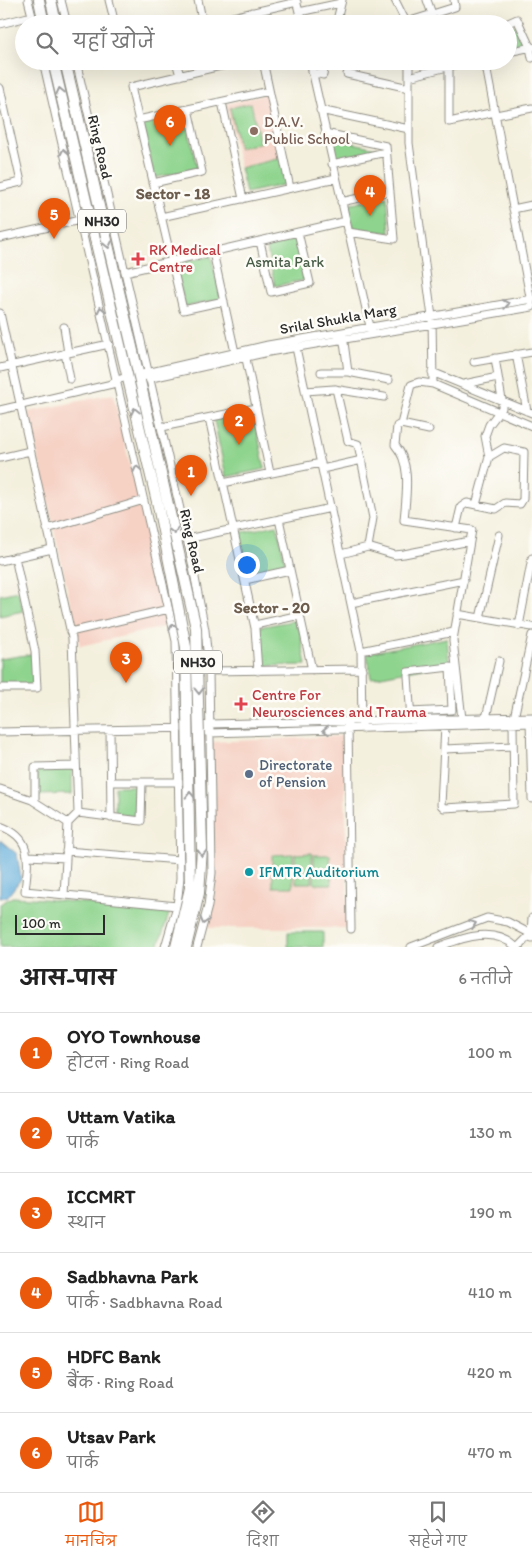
<!DOCTYPE html>
<html lang="hi">
<meta charset="utf-8">
<style>
body{margin:0;font-family:Itim,"Playpen Sans Deva",sans-serif;background:#f2f2f2;color:#222}
.scale{position:absolute;left:15px;bottom:12px;width:90px;box-sizing:border-box;padding-left:5px;border:2px solid #2b2b2b;border-top:0;font-size:14px;line-height:18px;white-space:nowrap;color:#2b2b2b;-webkit-text-stroke:4px #fdfcf7;paint-order:stroke}
.you{position:absolute;left:246px;top:564px;width:18px;height:18px;margin:-12px;border:4px solid #fff;border-radius:50%;background:#1a73e8;box-shadow:0 0 0 8px #1a73e833}
.badge{display:grid;place-items:center;width:32px;height:32px;border-radius:50%;background:#ea580c;color:#fff;font-size:16px;font-weight:700}
.pin{position:absolute;translate:-50% -41px;filter:drop-shadow(0 1px 2px #0008)}
.pin::after{content:'';position:absolute;top:26px;width:18px;height:15px;background:inherit;clip-path:polygon(0 0,100% 0,50% 100%)}
.list{margin:0;padding:0;list-style:none}
h2{display:flex;justify-content:space-between;align-items:center;height:65px;margin:0;padding:0 20px;font-size:21px}
h2 small{font-size:16px;font-weight:400;color:#767676}
.list li{display:grid;grid-template-columns:32px 1fr auto;gap:15px;align-items:center;box-sizing:border-box;height:80px;padding:0 20px;border-top:1px solid #e0e0e0}
.list b{display:block;font-size:19px;white-space:nowrap}
.list p{margin:0;font-size:16px;white-space:nowrap;color:#767676}
.list em{font-size:16px;font-style:normal;color:#767676}
.icon{flex:none;width:28px;height:28px;fill:none;stroke:currentColor;stroke-width:2;stroke-linecap:round;stroke-linejoin:round}
.map{position:relative;flex:none;width:532px;height:947px;overflow:hidden}
.search{position:absolute;background:#fff;box-shadow:0 5px 20px #0002;left:15px;right:15px;top:15px;height:55px;display:flex;align-items:center;gap:12px;box-sizing:border-box;padding:0 18px;border-radius:28px;color:#767676;font-size:19px}
.sheet{height:545px;background:#fff}
nav{display:flex;justify-content:space-around;align-items:center;box-sizing:border-box;height:70px;border-top:1px solid #e0e0e0;background:#fff;font-size:14px;color:#767676}
nav a{display:grid;justify-items:center;gap:2px}
nav .on{color:#ea580c}
.map>svg:first-child{display:block}
.built{fill:#f6d2c5}
.green{fill:#8fd48e;stroke:#5d805c}
.water{fill:#63aedb;stroke:#476c83}
.lines{fill:none;stroke-linecap:round;stroke-linejoin:round}
.minor-casing{stroke:#908e84;stroke-width:9}
.highway-casing{stroke:#908e84;stroke-width:12}
.minor{stroke:#fff;stroke-width:7}
.highway{stroke:#fff;stroke-width:10}
.highway-bridge-casing{stroke:#908e84;stroke-width:12;stroke-linecap:butt}
.highway-bridge{stroke:#fff;stroke-width:10}
.oneway{stroke:#a0a0a0}
.education-dot{fill:#8d6e63;stroke:#fdfcf7;stroke-width:2}
.health-dot{fill:#e0444e;stroke:#fdfcf7;stroke-width:2}
.service-dot{fill:#5c6f8a;stroke:#fdfcf7;stroke-width:2}
.culture-dot{fill:#0f9aa8;stroke:#fdfcf7;stroke-width:2}
.labels{text-anchor:middle;dominant-baseline:central;stroke-width:5;stroke-linejoin:round;paint-order:stroke}
.shield{fill:#fdfcf7;stroke:#6a6a68;stroke-width:1}
.shield-label{font-size:14px;font-weight:bold;fill:#2b2b2b}
.education-label{font-size:15px;fill:#785e54;stroke:#fdfcf7;text-anchor:start}
.street-label{font-size:15px;fill:#2b2b2b;stroke:#fdfcf7}
.health-label{font-size:15px;fill:#be3a42;stroke:#fdfcf7;text-anchor:start}
.park-label{font-size:15px;fill:#495e49;stroke:#fdfcf7}
.service-label{font-size:15px;fill:#4e5e75;stroke:#fdfcf7;text-anchor:start}
.culture-label{font-size:15px;fill:#0d838f;stroke:#fdfcf7;text-anchor:start}
.neighbourhood-label{font-size:16px;font-weight:bold;fill:#6c5c4d;stroke:#fdfcf7}
</style>
<div class="map">
<svg width="532" height="947" viewBox="0 0 532 947">
<rect width="100%" height="100%" fill="#fdfcf7"/>
<filter id="ink" filterUnits="userSpaceOnUse"><feTurbulence type="fractalNoise" baseFrequency=".02" numOctaves="2"/><feDisplacementMap in="SourceGraphic" scale="10" xChannelSelector="R" yChannelSelector="G"/><feConvolveMatrix kernelMatrix="1 2 1 2 8 2 1 2 1" color-interpolation-filters="sRGB"/></filter>
<filter id="wash" filterUnits="userSpaceOnUse"><feTurbulence type="fractalNoise" baseFrequency=".0096" numOctaves="4" result="noise"/><feDisplacementMap in="SourceGraphic" scale="20" xChannelSelector="R" yChannelSelector="G"/><feGaussianBlur stdDeviation="1.12" result="paint"/><feColorMatrix in="noise" values="0 0 0 0 0 0 0 0 0 0 0 0 0 0 0 0 0 1.4 0 .05"/><feComposite in="paint" operator="in"/></filter>
<g filter="url(#wash)">
<rect width="100%" height="100%" fill="#f4f0de"/>
<path class="built" d="M 268,94 L 281,158 L 240,168 L 226,104 Z
M 113,394 L 168,626 L 80,646 L 28,412 Z
M 344,736 L 348,928 L 207,928 L 212,916 L 215,891 L 212,742 Z"/>
<path class="green" d="M 514,25 L 524,44 L 508,47 L 508,28 Z
M 251,103 L 260,143 L 239,148 L 230,108 Z
M 185,113 L 197,168 L 154,178 L 142,123 Z
M 331,138 L 380,149 L 336,159 Z
M 281,158 L 287,184 L 246,193 L 240,168 Z
M 387,196 L 390,233 L 353,228 L 348,205 Z
M 295,238 L 304,280 L 275,286 L 266,244 Z
M 211,256 L 221,299 L 185,307 L 175,264 Z
M 253,412 L 265,469 L 226,477 L 214,420 Z
M 277,525 L 286,567 L 248,575 L 239,533 Z
M 18,591 L 23,611 L 0,616 L 0,595 Z
M 298,620 L 306,665 L 262,666 L 259,627 Z
M 447,638 L 449,663 L 371,678 L 367,653 Z
M 32,654 L 33,685 L 0,685 L 0,659 Z
M 37,769 L 72,769 L 72,794 L 38,795 Z
M 115,786 L 139,786 L 139,817 L 115,815 Z
M 312,853 L 312,883 L 296,883 L 295,854 Z
M 293,854 L 293,887 L 273,887 L 272,855 Z
M 314,855 L 330,855 L 332,884 L 314,884 Z
M 12,897 L 32,898 L 170,911 L 158,947 L 0,947 L 0,904 Z
M 288,932 L 323,932 L 323,947 L 288,947 Z"/>
<path class="water" d="M 0,840 L 17,854 L 21,879 L 7,897 L 0,897 Z"/>
</g>
<g filter="url(#ink)">
<g class="lines">
<g class="minor-casing">
<path id="minor" d="M 28,0 L 34,24
M 61,0 L 67,24
M 109,0 L 115,24
M 198,0 L 203,24 L 297,2
M 296,0 L 302,24
M 395,0 L 407,24
M 427,0 L 432,14
M 252,12 L 255,24
M 299,12 L 341,3
M 407,22 L 455,7 L 454,0
M 0,24 L 32,16
M 336,24 L 342,0
M 506,24 L 517,19 L 530,47 L 532,58
M 508,52 L 532,47
M 43,61 L 176,641 L 180,878 L 177,906 L 165,947
M 76,61 L 190,552 L 205,630 L 209,671 L 212,873 L 208,906 L 197,947
M 176,61 L 180,76
M 263,61 L 290,188
M 310,61 L 371,331
M 409,61 L 409,143 L 432,317 L 433,384
M 485,61 L 531,302
M 449,67 L 449,122 L 495,112
M 312,72 L 323,75 L 326,61
M 347,74 L 409,88
M 409,77 L 470,61
M 0,88 L 21,182 L 0,187
M 222,102 L 243,199
M 320,110 L 409,129
M 496,115 L 532,108
M 138,120 L 269,91
M 325,133 L 386,146 L 394,239 L 348,232
M 332,164 L 386,152
M 153,183 L 202,172 L 188,109
M 341,202 L 390,191
M 513,209 L 532,205
M 161,217 L 336,178
M 0,238 L 80,220
M 260,241 L 271,292 L 310,283 L 298,232
M 213,252 L 236,357
M 125,272 L 346,221
M 224,301 L 183,310 L 131,87 L 242,61
M 0,313 L 72,638 L 78,813 L 68,823 L 64,895
M 64,327 L 68,353
M 343,335 L 348,372
M 295,343 L 361,651 L 362,729
M 65,353 L 70,379
M 245,354 L 270,473
M 516,354 L 527,411
M 474,362 L 532,352
M 0,368 L 109,344
M 321,372 L 348,372 L 389,380
M 432,372 L 532,413
M 138,375 L 268,345 L 532,299
M 147,379 L 269,352 L 532,307
M 464,384 L 498,377
M 336,389 L 348,441 L 358,444 L 373,518 L 368,547
M 305,391 L 334,389 L 384,397
M 0,410 L 112,384 L 117,380 L 127,377
M 209,418 L 255,628 L 258,671
M 401,424 L 429,430
M 162,427 L 256,408
M 489,457 L 485,436 L 489,425 L 502,408 L 502,400 L 495,358
M 0,458 L 30,451
M 322,469 L 362,460
M 223,483 L 321,463
M 279,519 L 312,670
M 456,528 L 461,507 L 467,503 L 496,509 L 505,503 L 520,504 L 523,499 L 524,452 L 504,448 L 489,457 L 476,505
M 47,529 L 144,500
M 187,539 L 331,508
M 341,554 L 368,547 L 395,555 L 404,554 L 470,541
M 0,561 L 52,549
M 245,580 L 290,570
M 351,603 L 464,580
M 457,614 L 532,627
M 480,618 L 499,535
M 255,625 L 300,615
M 519,626 L 532,558
M 70,632 L 169,609
M 361,651 L 454,632
M 209,671 L 362,669
M 0,688 L 37,688 L 35,651 L 15,557
M 410,712 L 452,710 L 450,667 L 408,672 L 408,676 L 411,720
M 486,718 L 499,661
M 514,718 L 532,635
M 462,719 L 453,640 L 472,530 L 404,520 C 406,495 412,464 395,445 L 397,426 L 401,424 L 411,385 L 419,382 L 433,384 L 532,426
M 530,720 L 532,799
M 348,724 L 351,929
M 445,726 L 441,805 L 444,808 L 514,804 L 513,724
M 195,729 L 210,733 L 532,723
M 110,730 L 111,818
M 0,732 L 190,728 L 210,724 L 532,717
M 444,749 L 513,746
M 111,782 L 180,782
M 0,789 L 32,800 L 68,823
M 35,802 L 35,767 L 76,766
M 78,813 L 141,821 L 142,782
M 0,826 C 34,838 28,862 25,891 L 177,906
M 66,851 L 180,860
M 28,856 L 66,858
M 411,947 L 487,918 L 508,922 L 531,934 L 532,938
M 438,947 C 463,938 493,926 516,947
M 518,947 L 531,934 L 532,918"/>
</g>
<g class="highway-casing">
<path id="highway" d="M 39,0 L 44,24
M 51,0 L 56,24
M 53,61 L 129,383
M 65,61 L 140,381"/>
</g>
<use href="#minor" class="minor"/>
<use href="#highway" class="highway"/>
<g class="highway-bridge-casing">
<path id="highway-bridge" d="M 140,381 L 196,628 L 202,849 L 199,893 L 186,947
M 129,383 L 158,506 L 186,647 L 190,888 L 176,947"/>
</g>
<use href="#highway-bridge" class="highway-bridge"/>
</g>
<defs><path id="oneway-chevron" d="M-2-3.5L2.5 0L-2 3.5" fill="none" stroke-width="1.6" stroke-linecap="round" stroke-linejoin="round" transform="scale(1.25)"/></defs>
<g class="oneway">
<use href="#oneway-chevron" transform="translate(60 91) rotate(-103)"/>
<use href="#oneway-chevron" transform="translate(64 152) rotate(-103)"/>
<use href="#oneway-chevron" transform="translate(108 245) rotate(77)"/>
<use href="#oneway-chevron" transform="translate(506 304) rotate(-10)"/>
<use href="#oneway-chevron" transform="translate(101 310) rotate(-103)"/>
<use href="#oneway-chevron" transform="translate(135 411) rotate(-103)"/>
<use href="#oneway-chevron" transform="translate(137 469) rotate(-103)"/>
<use href="#oneway-chevron" transform="translate(174 531) rotate(77)"/>
<use href="#oneway-chevron" transform="translate(173 627) rotate(-103)"/>
<use href="#oneway-chevron" transform="translate(199 691) rotate(89)"/>
<use href="#oneway-chevron" transform="translate(326 730) rotate(178)"/>
<use href="#oneway-chevron" transform="translate(190 795) rotate(-91)"/>
<use href="#oneway-chevron" transform="translate(202 853) rotate(93)"/>
<use href="#oneway-chevron" transform="translate(204 921) rotate(105)"/>
<use href="#oneway-chevron" transform="translate(473 924) rotate(-21)"/>
</g>
</g>
<circle class="education-dot" cx="254" cy="131" r="5"/>
<g class="health-dot">
<path d="M135.5 251.5h5v5h5v5h-5v5h-5v-5h-5v-5h5z"/>
<path d="M238.5 696.5h5v5h5v5h-5v5h-5v-5h-5v-5h5z"/>
</g>
<circle class="service-dot" cx="249" cy="774" r="5"/>
<circle class="culture-dot" cx="249" cy="872" r="5"/>
<g class="labels">
<g class="shield">
<rect x="78" y="209.5" width="48" height="23" rx="4"/>
<rect x="174" y="650.5" width="48" height="23" rx="4"/>
</g>
<g class="shield-label">
<text x="102" y="221">NH30</text>
<text x="198" y="662">NH30</text>
</g>
<g class="education-label">
<text x="264" y="122">D.A.V.<tspan x="264" dy="17">Public School</tspan></text>
</g>
<g class="street-label">
<text transform="translate(100 147) rotate(77)">Ring Road</text>
<text transform="translate(338 319) rotate(-10)">Srilal Shukla Marg</text>
<text transform="translate(192 541) rotate(77)">Ring Road</text>
</g>
<g class="health-label">
<text x="149" y="250">RK Medical<tspan x="149" dy="17">Centre</tspan></text>
<text x="252" y="695">Centre For<tspan x="252" dy="17">Neurosciences and Trauma</tspan></text>
</g>
<g class="park-label">
<text x="285" y="262">Asmita Park</text>
</g>
<g class="service-label">
<text x="259" y="765">Directorate<tspan x="259" dy="17">of Pension</tspan></text>
</g>
<g class="culture-label">
<text x="259" y="872">IFMTR Auditorium</text>
</g>
<g class="neighbourhood-label">
<text x="173" y="193">Sector - 18</text>
<text x="272" y="607">Sector - 20</text>
</g>
</g>
</svg>
<div class="scale">100 m</div>
<div class="you"></div>
<div class="pin badge" style="left:191px;top:496px">1</div>
<div class="pin badge" style="left:239px;top:445px">2</div>
<div class="pin badge" style="left:126px;top:683px">3</div>
<div class="pin badge" style="left:370px;top:216px">4</div>
<div class="pin badge" style="left:54px;top:239px">5</div>
<div class="pin badge" style="left:170px;top:146px">6</div>
<div class="search"><svg class="icon" aria-label="search" viewBox="0 0 24 24"><circle cx="10" cy="10" r="6"/><path d="M15 15l6 6"/></svg>यहाँ खोजें</div>
</div>
<section class="sheet">
<h2>आस-पास<small>6 नतीजे</small></h2>
<ul class="list">
<li><span class="badge">1</span><div><b>OYO Townhouse</b><p>होटल · Ring Road</p></div><em>100 m</em></li>
<li><span class="badge">2</span><div><b>Uttam Vatika</b><p>पार्क</p></div><em>130 m</em></li>
<li><span class="badge">3</span><div><b>ICCMRT</b><p>स्थान</p></div><em>190 m</em></li>
<li><span class="badge">4</span><div><b>Sadbhavna Park</b><p>पार्क · Sadbhavna Road</p></div><em>410 m</em></li>
<li><span class="badge">5</span><div><b>HDFC Bank</b><p>बैंक · Ring Road</p></div><em>420 m</em></li>
<li><span class="badge">6</span><div><b>Utsav Park</b><p>पार्क</p></div><em>470 m</em></li>
</ul>
</section>
<nav>
<a class="on"><svg class="icon" aria-label="map" viewBox="0 0 24 24"><path d="M3 6l6-2 6 2 6-2v14l-6 2-6-2-6 2zM9 4v14M15 6v14"/></svg>मानचित्र</a>
<a><svg class="icon" aria-label="directions" viewBox="0 0 24 24"><path d="M12 3l9 9-9 9-9-9zM9 14v-3h6M13 9l2 2-2 2"/></svg>दिशा</a>
<a><svg class="icon" aria-label="saved" viewBox="0 0 24 24"><path d="M7 4h10v16l-5-4-5 4z"/></svg>सहेजे गए</a>
</nav>
